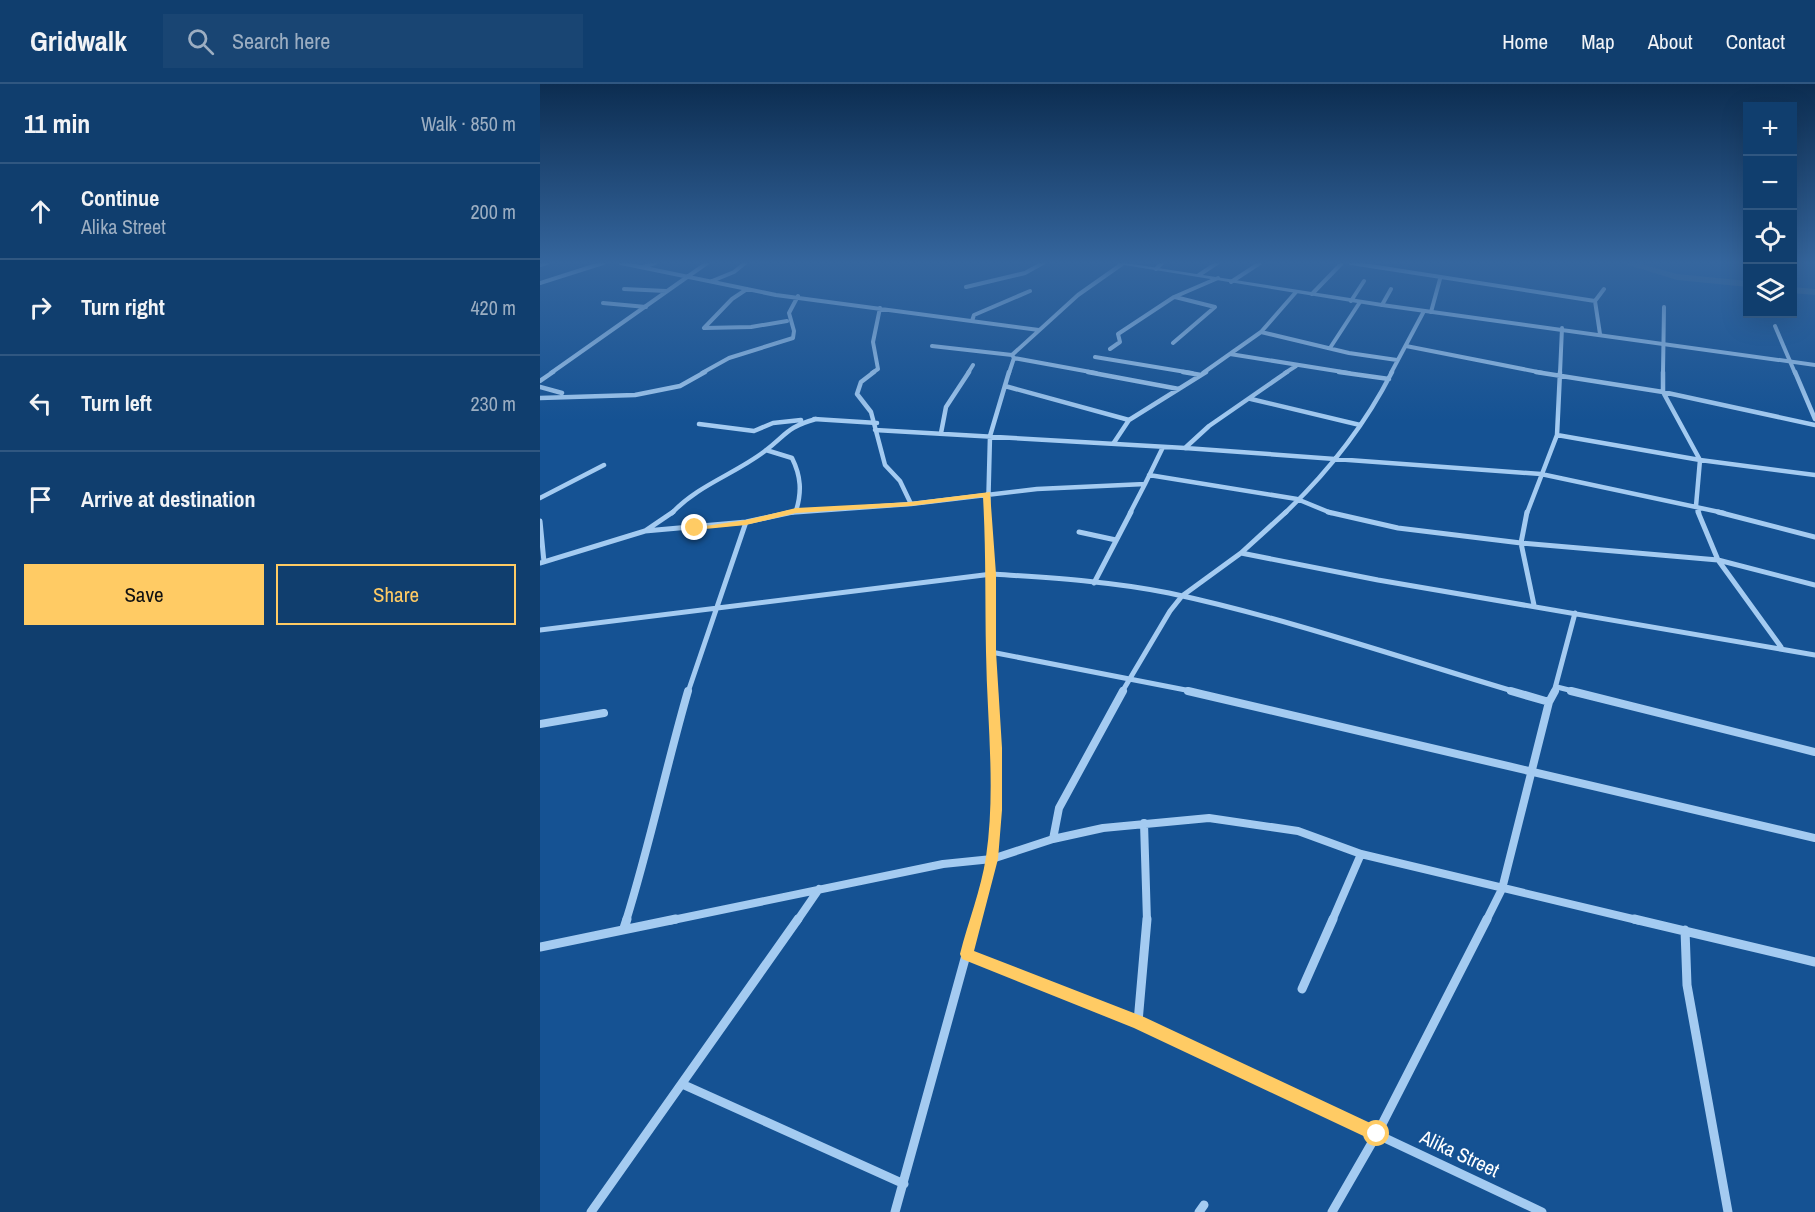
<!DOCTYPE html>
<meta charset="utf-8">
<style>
body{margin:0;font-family:"Archivo Narrow",sans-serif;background:#194573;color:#f1f3f6}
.controls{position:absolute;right:18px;top:18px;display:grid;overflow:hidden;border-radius:0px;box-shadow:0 6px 24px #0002}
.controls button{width:54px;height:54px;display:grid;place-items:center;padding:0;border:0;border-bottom:2px solid #305781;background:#103e6e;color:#f1f3f6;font:30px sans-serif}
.stop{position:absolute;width:18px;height:18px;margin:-14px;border:4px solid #ffcb64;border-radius:50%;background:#fff}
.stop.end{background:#ffcb64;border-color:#fff;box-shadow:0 2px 6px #0008}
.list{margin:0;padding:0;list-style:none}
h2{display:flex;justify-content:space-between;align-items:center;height:78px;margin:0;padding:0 24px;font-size:26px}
h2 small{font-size:20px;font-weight:400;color:#9caec2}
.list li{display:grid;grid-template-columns:39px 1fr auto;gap:18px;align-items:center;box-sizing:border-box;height:96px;padding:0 24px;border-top:2px solid #305781}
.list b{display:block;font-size:22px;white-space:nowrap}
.list p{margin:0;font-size:20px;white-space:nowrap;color:#9caec2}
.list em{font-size:20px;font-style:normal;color:#9caec2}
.actions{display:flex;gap:12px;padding:18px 24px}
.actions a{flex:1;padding:14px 0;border:2px solid #ffcb64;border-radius:0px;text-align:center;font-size:21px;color:#ffcb64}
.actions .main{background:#ffcb64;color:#111}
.icon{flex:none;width:33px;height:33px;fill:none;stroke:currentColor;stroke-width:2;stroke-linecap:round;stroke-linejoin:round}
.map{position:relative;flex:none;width:1275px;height:1128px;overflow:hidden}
header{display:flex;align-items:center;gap:36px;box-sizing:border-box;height:84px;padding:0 30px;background:#103e6e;border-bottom:2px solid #305781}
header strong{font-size:28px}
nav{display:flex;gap:33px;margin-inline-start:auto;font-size:21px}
.search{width:420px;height:54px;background:#194573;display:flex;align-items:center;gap:15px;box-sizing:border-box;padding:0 21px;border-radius:0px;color:#9caec2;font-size:22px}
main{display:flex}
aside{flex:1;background:#103e6e}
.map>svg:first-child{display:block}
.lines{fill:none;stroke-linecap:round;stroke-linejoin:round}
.river{fill:#376493;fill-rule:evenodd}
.minor-far4{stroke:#a4cbf1;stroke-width:4}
.minor-far3{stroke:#a4cbf1;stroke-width:4.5}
.minor-far2{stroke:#a4cbf1;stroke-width:5}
.minor-far1{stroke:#a4cbf1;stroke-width:8}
.minor{stroke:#a4cbf1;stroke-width:9}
.tertiary{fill:#a4cbf1;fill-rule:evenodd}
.route{fill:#ffcb64}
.labels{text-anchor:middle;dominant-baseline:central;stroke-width:4.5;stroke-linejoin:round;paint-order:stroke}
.near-street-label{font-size:20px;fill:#fff;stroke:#155293}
</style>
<header>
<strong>Gridwalk</strong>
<div class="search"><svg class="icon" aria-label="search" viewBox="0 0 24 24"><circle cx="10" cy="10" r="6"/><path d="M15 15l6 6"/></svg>Search here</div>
<nav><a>Home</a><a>Map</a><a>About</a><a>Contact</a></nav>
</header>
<main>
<aside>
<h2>11 min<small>Walk · 850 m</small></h2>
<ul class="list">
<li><svg class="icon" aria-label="ahead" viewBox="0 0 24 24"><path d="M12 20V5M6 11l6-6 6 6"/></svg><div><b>Continue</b><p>Alika Street</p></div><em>200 m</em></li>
<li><svg class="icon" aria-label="right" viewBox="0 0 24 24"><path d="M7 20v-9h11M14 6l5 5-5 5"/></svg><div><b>Turn right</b></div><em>420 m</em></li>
<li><svg class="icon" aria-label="left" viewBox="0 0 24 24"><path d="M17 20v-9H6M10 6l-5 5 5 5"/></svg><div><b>Turn left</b></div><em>230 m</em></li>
<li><svg class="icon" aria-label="arrive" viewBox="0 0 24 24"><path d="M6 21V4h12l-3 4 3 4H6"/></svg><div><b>Arrive at destination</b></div></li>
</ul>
<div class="actions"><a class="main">Save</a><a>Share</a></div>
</aside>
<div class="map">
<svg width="1275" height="1128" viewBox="0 0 1275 1128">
<rect width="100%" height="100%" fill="#155293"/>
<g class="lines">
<path class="river" d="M 1082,179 L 1098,179 L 1137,190 L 1208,197 L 1208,203 L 1137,196 Z
M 1252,203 L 1275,205 L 1275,211 L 1252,209 Z"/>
<path class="minor-far4" d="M 81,179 L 236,211 L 499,246
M 811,179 L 1055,217
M 0,181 L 7,179
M 103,183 L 115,179
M 616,185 L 622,179
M 659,191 L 677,179
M 172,197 L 194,188 L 205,179
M 691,198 L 720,179
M 0,199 L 63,179
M 426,203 L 485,189 L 503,179
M 84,205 L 126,207
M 207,205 L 192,215 L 164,244 L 211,243 L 247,237
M 772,210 L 801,180
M 811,217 L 824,197
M 63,219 L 106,223
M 842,221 L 851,205
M 891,228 L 900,195
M 432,237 L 434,231 L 490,207
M 1235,242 L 1255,289
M 721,248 L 809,269 L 857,276
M 1060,250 L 1055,217 L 1064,205
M 633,259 L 675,223 L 635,213
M 392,262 L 472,271
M 866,262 L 1003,289
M 790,264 L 820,218
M 570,265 L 580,258 L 578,250 L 634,213 L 678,194
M 690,270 L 809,289
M 555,273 L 652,289
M 474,274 L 556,289
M 11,289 L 167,179
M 162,289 L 189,274 L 253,254 L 254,247 L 249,229 L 258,212
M 332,289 L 338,285 L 333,258 L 340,224
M 428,289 L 433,281
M 469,289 L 474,274 L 472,271 L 538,211 L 582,180
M 663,289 L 721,248 L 756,208
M 745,289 L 756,282
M 851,289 L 884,227
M 1020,289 L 1022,244
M 1123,289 L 1124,223"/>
<path class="minor-far3" d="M 334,288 L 321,298 L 317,310 L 331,328 L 345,381 L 360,397 L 371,420
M 548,288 L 639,305
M 643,288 L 661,291
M 799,288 L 849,295
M 996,288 L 1123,308 L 1275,341
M 1123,288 L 1123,308 L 1160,376 L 1156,422 L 1159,429
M 1255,288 L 1275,335
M 0,297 L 13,288
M 465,302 L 589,336
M 0,303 L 22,309
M 0,314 L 95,311 L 140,302 L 165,288
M 711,315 L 820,341
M 274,335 L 337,339
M 159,340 L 214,347 L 233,339 L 261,336
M 335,346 L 645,364 L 1001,390 L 1184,429
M 401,349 L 406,323 L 429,288
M 1017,351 L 1160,376 L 1275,391
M 573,360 L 589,336 L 666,288
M 645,364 L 669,342 L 747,288
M 226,366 L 252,374 C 261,392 262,408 256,427
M 609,391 L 757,415 L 791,429
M 0,414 L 64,381
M 132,429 C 158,401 195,390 225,367 C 247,350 247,343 276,335
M 246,429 L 371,420 L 497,405 L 605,400 L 623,363
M 448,429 L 450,352 L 469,288
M 590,429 L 605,400
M 745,429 C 788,388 825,341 852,288
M 987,429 L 1017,351 L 1020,288"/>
<path class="minor-far2" d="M 448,428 L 454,608
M 788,428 L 858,444 L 981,459 L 1178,476 L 1275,501
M 987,428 L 981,459 L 994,521
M 1158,428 L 1178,476 L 1241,563
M 1178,428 L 1275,453
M 0,437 L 4,478
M 105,447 L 133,428
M 539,448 L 576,456
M 701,469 L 838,496 L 1275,571
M 0,479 L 105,447 L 206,438 L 253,428
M 554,499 L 591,428
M 0,546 L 452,490 C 511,494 571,497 629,509 C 746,534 861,574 976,608
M 451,568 L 656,608
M 1017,603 L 1037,608
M 148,608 L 206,438
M 582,608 L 630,527 L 642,512 L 701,469 L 746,428
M 1014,608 L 1035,529"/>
<path class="minor-far1" d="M 648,607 L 1275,754
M 971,607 L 1009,618
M 1031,607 L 1275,668
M 0,640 L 64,629
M 604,739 L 607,837
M 513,755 L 563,744 L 669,734 L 758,747 L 821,770 L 1101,837
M 86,837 C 110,760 126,683 148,607
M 128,837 L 403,780 L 452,775 L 513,755 L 519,724 L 583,607
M 257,837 L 279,805
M 435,837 L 452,775 L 457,726 L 454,607
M 792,837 L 821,770
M 946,837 L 962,805 L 1009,618 L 1015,607"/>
<path class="minor" d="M 1094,835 L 1275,878
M 84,844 L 87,835
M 1145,846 L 1147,901 L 1188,1128
M 0,863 L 136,835
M 427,870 L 598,938 L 1002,1128
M 762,905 L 793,835
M 598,938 L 607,835
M 142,1000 L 364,1100
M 51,1128 L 258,835
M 355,1128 L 436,835
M 659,1128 L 664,1121
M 792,1128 L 837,1050 L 947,835"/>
<path class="tertiary" d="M 572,179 L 586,179 L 842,219 L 1275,279 L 1275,283 L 842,223 Z"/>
</g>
<linearGradient id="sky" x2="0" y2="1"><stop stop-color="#0c2d51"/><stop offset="0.53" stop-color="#35669e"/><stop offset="1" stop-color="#35669e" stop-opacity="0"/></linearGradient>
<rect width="1275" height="337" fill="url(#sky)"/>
<path class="route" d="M 450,408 L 456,490 L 456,568 L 462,664 L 462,726 L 458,775 L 434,867 L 604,933 L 843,1045 L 845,1050 L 843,1056 L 837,1058 L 832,1056 L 594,944 L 422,875 L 420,870 C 428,838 441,806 446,773 C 456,705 447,637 446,568 C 445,516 446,465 443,413 L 370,422 L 256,429 L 206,441 L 155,446 L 151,444 L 206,436 L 256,424 L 370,418 Z"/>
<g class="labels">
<g class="near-street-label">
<text transform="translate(920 1069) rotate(25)">Alika Street</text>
</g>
</g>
</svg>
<div class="controls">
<button>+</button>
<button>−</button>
<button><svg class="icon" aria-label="locate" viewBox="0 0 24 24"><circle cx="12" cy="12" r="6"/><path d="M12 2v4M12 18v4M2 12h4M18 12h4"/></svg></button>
<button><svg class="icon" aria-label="layers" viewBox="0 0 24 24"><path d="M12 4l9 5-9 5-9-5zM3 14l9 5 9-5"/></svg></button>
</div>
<div class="stop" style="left:837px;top:1050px"></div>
<div class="stop end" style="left:155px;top:444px"></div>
</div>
</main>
